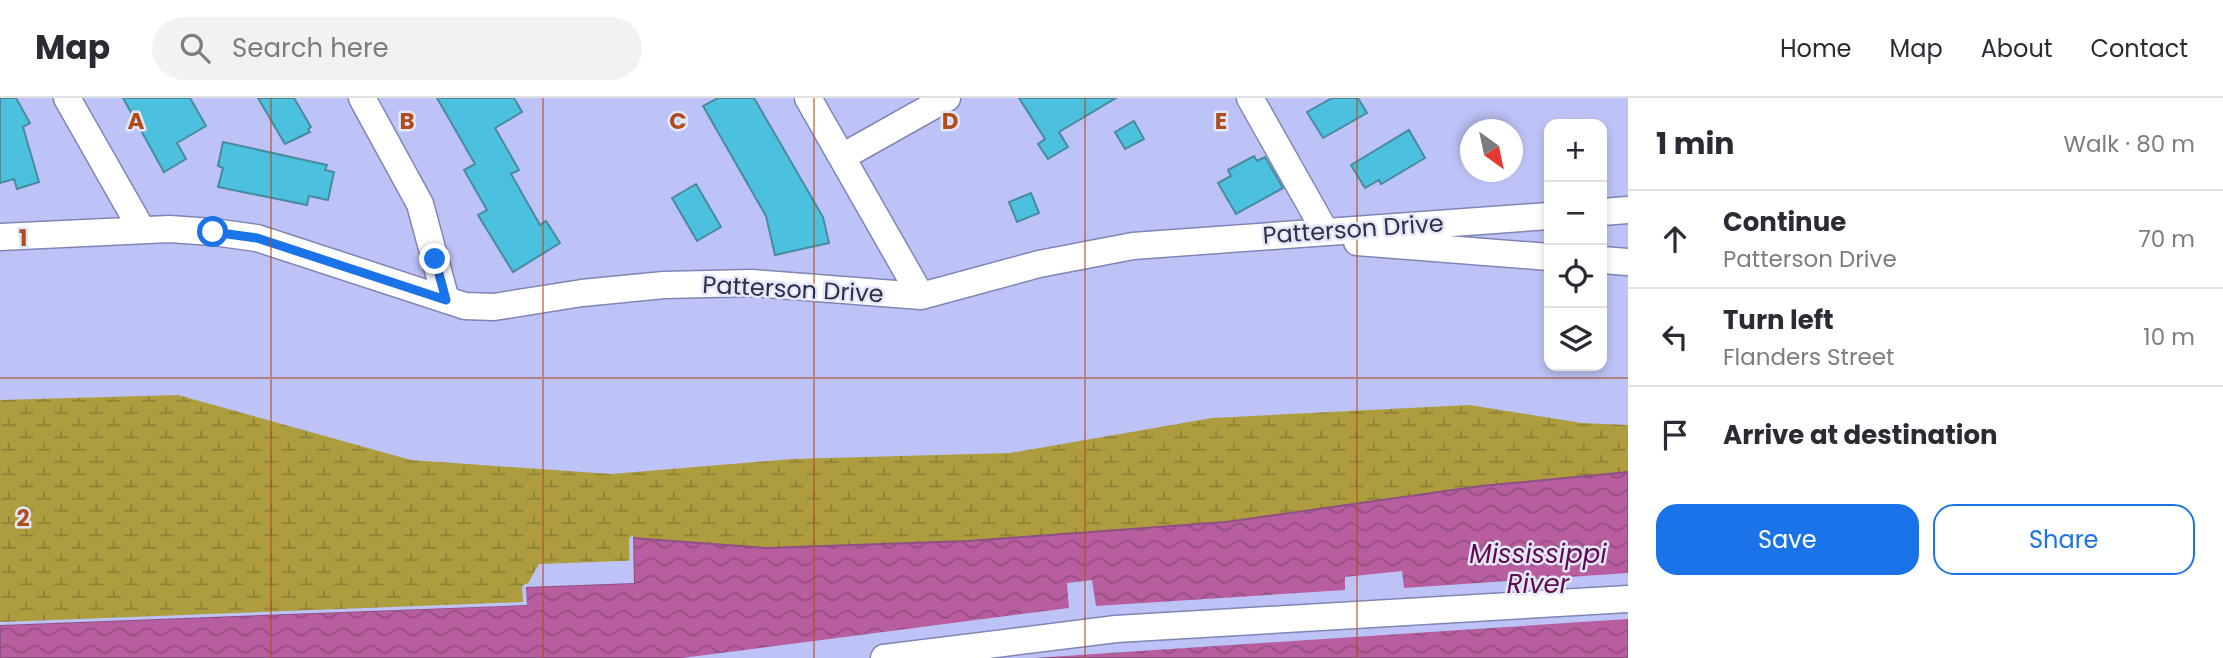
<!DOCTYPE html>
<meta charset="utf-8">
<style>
body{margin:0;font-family:Poppins,sans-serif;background:#f2f2f3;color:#2b2b33}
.controls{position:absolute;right:21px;top:21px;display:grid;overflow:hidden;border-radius:14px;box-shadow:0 4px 10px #0003}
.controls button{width:63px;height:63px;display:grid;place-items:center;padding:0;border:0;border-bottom:2px solid #e1e1e2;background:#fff;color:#2b2b33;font:35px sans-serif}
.compass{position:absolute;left:1460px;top:21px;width:63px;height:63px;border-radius:50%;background:#fff;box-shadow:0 4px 10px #0003;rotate:147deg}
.stop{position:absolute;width:21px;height:21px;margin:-16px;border:5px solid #1a73e8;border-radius:50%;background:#fff}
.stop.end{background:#1a73e8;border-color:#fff;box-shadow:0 2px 7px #0008}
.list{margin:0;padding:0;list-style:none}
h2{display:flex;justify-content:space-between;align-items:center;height:91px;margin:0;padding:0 28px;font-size:30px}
h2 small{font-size:23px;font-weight:400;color:#7c7c81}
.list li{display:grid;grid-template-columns:46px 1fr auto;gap:21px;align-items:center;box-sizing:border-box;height:98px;padding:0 28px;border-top:2px solid #e1e1e2}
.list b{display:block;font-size:26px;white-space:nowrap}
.list p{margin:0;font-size:23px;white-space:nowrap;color:#7c7c81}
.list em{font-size:23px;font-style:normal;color:#7c7c81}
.actions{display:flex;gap:14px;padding:21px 28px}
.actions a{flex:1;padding:16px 0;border:2px solid #1a73e8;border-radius:21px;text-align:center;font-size:24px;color:#1a73e8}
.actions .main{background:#1a73e8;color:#fff}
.icon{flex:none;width:38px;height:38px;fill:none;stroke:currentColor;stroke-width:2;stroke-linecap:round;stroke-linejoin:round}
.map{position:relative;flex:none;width:1628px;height:560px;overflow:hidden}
header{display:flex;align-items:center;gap:42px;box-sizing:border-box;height:98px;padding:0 35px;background:#fff;border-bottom:2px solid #e1e1e2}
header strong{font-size:33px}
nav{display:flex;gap:38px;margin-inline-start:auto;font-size:24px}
.search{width:490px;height:63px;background:#f2f2f3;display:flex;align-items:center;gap:18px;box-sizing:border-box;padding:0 24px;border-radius:38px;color:#7c7c81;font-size:26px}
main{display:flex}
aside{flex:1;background:#fff}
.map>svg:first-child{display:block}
.wetland{fill:url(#wetland-marsh)}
.water{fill:url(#water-waves);stroke:#8f5084;stroke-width:2}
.pier{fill:#bdc3f7}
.building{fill:#4bc0df;stroke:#498a9d;stroke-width:2}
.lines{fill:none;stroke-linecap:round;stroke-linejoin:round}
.minor-casing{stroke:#7f85b5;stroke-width:29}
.minor{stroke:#fff;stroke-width:26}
.route{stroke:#1a73e8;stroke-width:9}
.grid{fill:none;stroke:#b04d1d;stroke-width:2;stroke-opacity:0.55}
.labels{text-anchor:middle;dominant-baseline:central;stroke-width:5;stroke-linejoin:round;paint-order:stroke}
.street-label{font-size:24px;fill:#2f3146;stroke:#e4e7fc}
.water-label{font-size:26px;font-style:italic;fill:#610b4e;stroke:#e4e7fc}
.grid-label{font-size:23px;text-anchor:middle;font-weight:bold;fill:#b04d1d;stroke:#e4e7fc;stroke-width:5;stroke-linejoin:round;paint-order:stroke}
</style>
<header>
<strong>Map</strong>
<div class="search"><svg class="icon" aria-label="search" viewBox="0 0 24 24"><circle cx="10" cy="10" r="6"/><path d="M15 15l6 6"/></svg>Search here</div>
<nav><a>Home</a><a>Map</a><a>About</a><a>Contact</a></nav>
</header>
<main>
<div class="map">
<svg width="1628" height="560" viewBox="0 0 1628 560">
<defs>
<pattern id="wetland-marsh" width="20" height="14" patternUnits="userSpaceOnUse" patternTransform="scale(1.75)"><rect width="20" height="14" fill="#ae9d3e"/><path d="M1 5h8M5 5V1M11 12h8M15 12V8" fill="none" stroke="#8e8136"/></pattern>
<pattern id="water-waves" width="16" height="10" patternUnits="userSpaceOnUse" patternTransform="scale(1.75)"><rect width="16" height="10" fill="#b85e9f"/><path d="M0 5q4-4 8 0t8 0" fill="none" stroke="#964e83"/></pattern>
</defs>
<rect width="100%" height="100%" fill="#bdc3f7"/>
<path class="wetland" d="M 178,297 L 411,362 L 611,376 L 792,361 L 1010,355 L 1212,320 L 1469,307 L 1582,325 L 1628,327 L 1628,412 L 758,458 L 539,466 L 526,489 L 527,507 L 0,527 L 0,302 Z"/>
<path class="water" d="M 1628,374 L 1628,560 L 0,560 L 0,527 L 526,507 L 526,489 L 634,485 L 633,440 L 766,450 L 968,443 L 1226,424 L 1481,388 Z"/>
<path class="pier" d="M 633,437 L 634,485 L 526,489 L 527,507 L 0,527 L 0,524 L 523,504 L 522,489 L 525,486 L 630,481 L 629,440 Z
M 1402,473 L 1404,490 L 1628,475 L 1628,521 L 1034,560 L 682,560 L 1069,510 L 1067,485 L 1092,482 L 1096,508 L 1345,492 L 1345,479 Z"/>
<path class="building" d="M 0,0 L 16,0 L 30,25 L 23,29 L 39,84 L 17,91 L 14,81 L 0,85 Z
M 123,0 L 190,0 L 206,28 L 177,45 L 186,61 L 164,74 Z
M 258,0 L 294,0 L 311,29 L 308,31 L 310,34 L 285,46 Z
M 437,0 L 514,0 L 522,14 L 495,30 L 519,72 L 511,76 L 540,127 L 546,123 L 560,145 L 513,174 L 478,117 L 487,112 L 464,72 L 475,66 Z
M 718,0 L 754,0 L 823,119 L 829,145 L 775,157 L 766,118 L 703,8 Z
M 1019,0 L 1116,0 L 1059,34 L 1068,49 L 1048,61 L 1038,46 L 1045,41 Z
M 1332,0 L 1358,0 L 1367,15 L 1323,40 L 1307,14 Z
M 1134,23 L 1144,41 L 1125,51 L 1115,34 Z
M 1409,32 L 1425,60 L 1381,86 L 1379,82 L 1365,90 L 1351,67 Z
M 223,44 L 327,67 L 325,72 L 334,74 L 328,102 L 309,98 L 307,107 L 218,89 L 223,70 L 218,68 Z
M 1254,58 L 1257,63 L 1265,59 L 1283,90 L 1236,116 L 1218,85 L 1231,78 L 1228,72 Z
M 696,86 L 721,129 L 697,143 L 672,100 Z
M 1031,95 L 1039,115 L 1017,124 L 1009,104 Z"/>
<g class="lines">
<g class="minor-casing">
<path id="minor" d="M 67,0 L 142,132
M 362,0 L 420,106 L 446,202
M 808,0 L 921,198
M 1250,0 L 1325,133
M 842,59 L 947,0
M 1602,114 L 1628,112
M 0,139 L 169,131 L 213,134 L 257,140 L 465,208 L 494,209 L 582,195 L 664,187 L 752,185 L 921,198 L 1039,166 L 1133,148 L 1549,118
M 1357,144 L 1549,159
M 1602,162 L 1628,164
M 884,560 L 1116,531 L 1628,501"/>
</g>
<use href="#minor" class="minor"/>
</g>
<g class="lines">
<path class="route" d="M 213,134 L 257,140 L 446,202 L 435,161"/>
</g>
<path class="grid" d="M 271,0 L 271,560M 543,0 L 543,560M 814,0 L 814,560M 1085,0 L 1085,560M 1357,0 L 1357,560M 0,280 L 1628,280"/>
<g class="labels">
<g class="street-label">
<text transform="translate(1353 131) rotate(-4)">Patterson Drive</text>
<text transform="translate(793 191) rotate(3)">Patterson Drive</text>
</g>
<g class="water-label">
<text x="1538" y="456">Mississippi<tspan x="1538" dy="30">River</tspan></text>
</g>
</g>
<g class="grid-label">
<text x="136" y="31">A</text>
<text x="407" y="31">B</text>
<text x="678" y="31">C</text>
<text x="950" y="31">D</text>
<text x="1221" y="31">E</text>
<text x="23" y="148">1</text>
<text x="23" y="428">2</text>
</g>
</svg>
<div class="controls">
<button>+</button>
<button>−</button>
<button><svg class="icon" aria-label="locate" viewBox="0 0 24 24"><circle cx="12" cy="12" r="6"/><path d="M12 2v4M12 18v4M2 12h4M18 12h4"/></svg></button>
<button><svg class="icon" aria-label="layers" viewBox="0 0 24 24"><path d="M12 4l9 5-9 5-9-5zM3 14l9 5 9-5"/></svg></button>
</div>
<svg class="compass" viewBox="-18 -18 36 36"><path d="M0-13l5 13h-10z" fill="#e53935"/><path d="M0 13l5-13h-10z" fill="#7c7c81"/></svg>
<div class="stop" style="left:213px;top:134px"></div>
<div class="stop end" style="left:435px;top:161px"></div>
</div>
<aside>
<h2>1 min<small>Walk · 80 m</small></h2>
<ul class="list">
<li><svg class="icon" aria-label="ahead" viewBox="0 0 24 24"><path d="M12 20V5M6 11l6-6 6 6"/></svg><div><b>Continue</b><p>Patterson Drive</p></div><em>70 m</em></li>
<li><svg class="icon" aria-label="left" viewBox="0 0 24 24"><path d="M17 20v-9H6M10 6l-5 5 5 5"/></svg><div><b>Turn left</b><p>Flanders Street</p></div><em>10 m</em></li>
<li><svg class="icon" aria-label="arrive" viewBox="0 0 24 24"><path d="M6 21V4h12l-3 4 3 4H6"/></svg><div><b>Arrive at destination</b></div></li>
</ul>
<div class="actions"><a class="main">Save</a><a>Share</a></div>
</aside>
</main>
